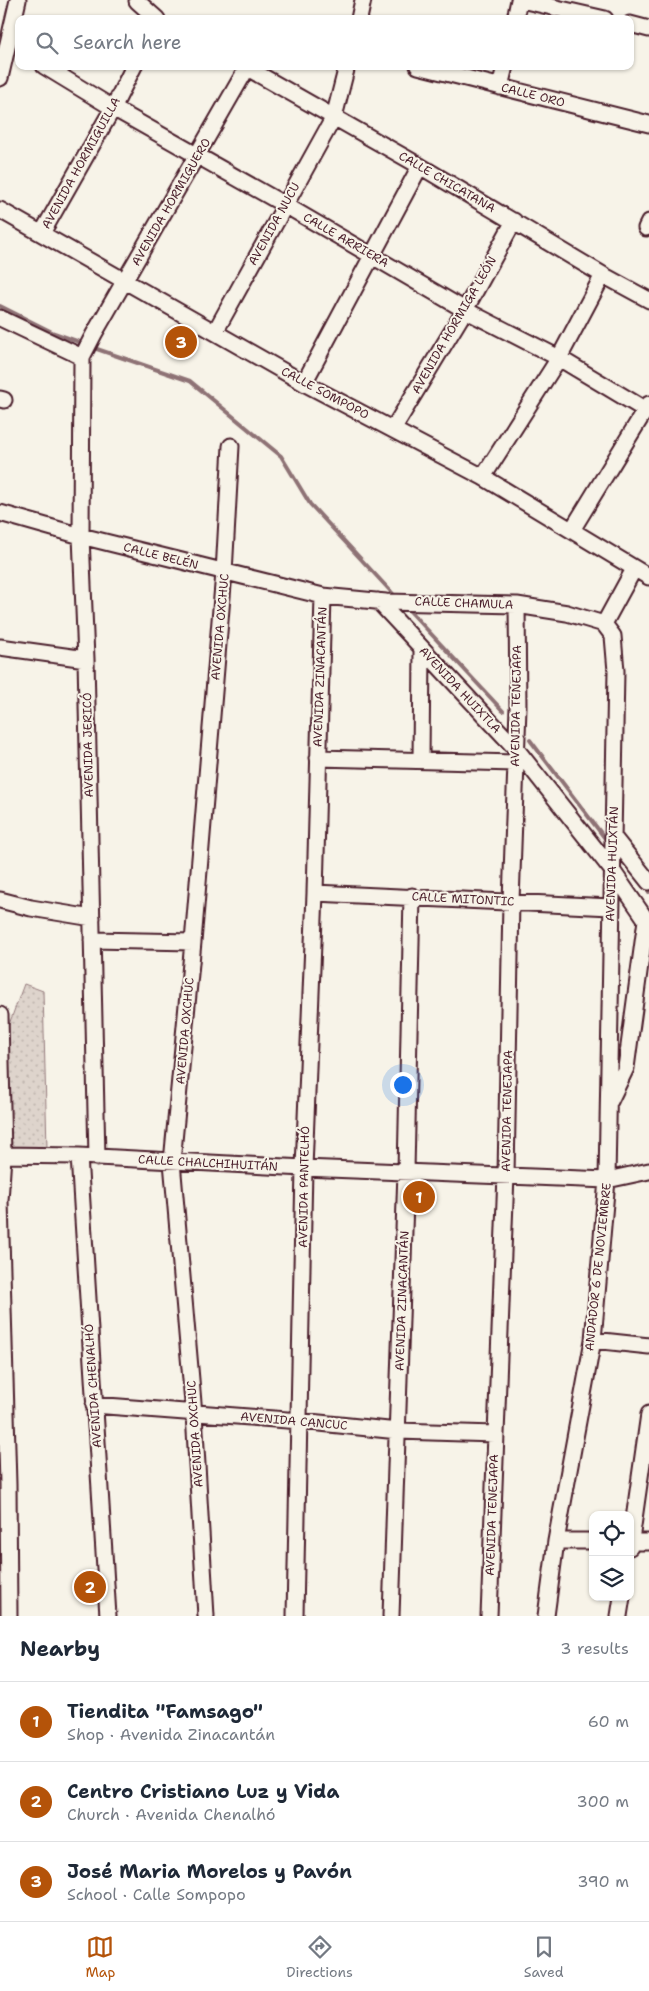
<!DOCTYPE html>
<meta charset="utf-8">
<style>
body{margin:0;font-family:"Shantell Sans",sans-serif;background:#f6f6f7;color:#1f2937}
.controls{position:absolute;right:15px;bottom:15px;display:grid;overflow:hidden;border-radius:10px;box-shadow:0 1px 4px #0004}
.controls button{width:45px;height:45px;display:grid;place-items:center;padding:0;border:0;border-bottom:1px solid #e0e1e3;background:#fff;color:#1f2937;font:25px sans-serif}
.you{position:absolute;left:402px;top:1084px;width:18px;height:18px;margin:-12px;border:4px solid #fff;border-radius:50%;background:#1a73e8;box-shadow:0 0 0 8px #1a73e833}
.badge{display:grid;place-items:center;width:32px;height:32px;border-radius:50%;background:#b45309;color:#fff;font-size:16px;font-weight:700}
.pin{position:absolute;translate:-50% -50%;border:2px solid #fff;box-shadow:0 1px 5px #0006}
.list{margin:0;padding:0;list-style:none}
h2{display:flex;justify-content:space-between;align-items:center;height:65px;margin:0;padding:0 20px;font-size:21px}
h2 small{font-size:16px;font-weight:400;color:#747a83}
.list li{display:grid;grid-template-columns:32px 1fr auto;gap:15px;align-items:center;box-sizing:border-box;height:80px;padding:0 20px;border-top:1px solid #e0e1e3}
.list b{display:block;font-size:19px;white-space:nowrap}
.list p{margin:0;font-size:16px;white-space:nowrap;color:#747a83}
.list em{font-size:16px;font-style:normal;color:#747a83}
.icon{flex:none;width:28px;height:28px;fill:none;stroke:currentColor;stroke-width:2;stroke-linecap:round;stroke-linejoin:round}
.map{position:relative;flex:none;width:649px;height:1616px;overflow:hidden}
.search{position:absolute;background:#fff;box-shadow:0 1px 4px #0004;left:15px;right:15px;top:15px;height:55px;display:flex;align-items:center;gap:12px;box-sizing:border-box;padding:0 18px;border-radius:10px;color:#747a83;font-size:19px}
.sheet{height:305px;background:#fff}
nav{display:flex;justify-content:space-around;align-items:center;box-sizing:border-box;height:70px;border-top:1px solid #e0e1e3;background:#fff;font-size:14px;color:#747a83}
nav a{display:grid;justify-items:center;gap:2px}
nav .on{color:#b45309}
.map>svg:first-child{display:block}
.grass{fill:url(#grass-dots);stroke:#947a7c}
.lines{fill:none;stroke-linecap:round;stroke-linejoin:round}
.stream{stroke:#8e7275;stroke-width:4}
.minor-casing{stroke:#4a1f2b;stroke-width:19}
.minor{stroke:#f7f3e8;stroke-width:15}
.labels{text-anchor:middle;dominant-baseline:central;stroke-width:4;stroke-linejoin:round;paint-order:stroke}
.street-label{font-size:12px;fill:#4a1f2b;stroke:#f7f3e8}
</style>
<div class="map">
<svg width="649" height="1616" viewBox="0 0 649 1616">
<defs>
<pattern id="grass-dots" width="8" height="8" patternUnits="userSpaceOnUse" patternTransform="scale(1.25)"><rect width="8" height="8" fill="#ded4cc"/><path d="M2 2h.1M6 6h.1" fill="none" stroke="#c0b6af" stroke-width="1.8" stroke-linecap="round"/></pattern>
</defs>
<rect width="100%" height="100%" fill="#f7f3e8"/>
<filter id="ink" filterUnits="userSpaceOnUse"><feTurbulence type="fractalNoise" baseFrequency=".02" numOctaves="2"/><feDisplacementMap in="SourceGraphic" scale="10" xChannelSelector="R" yChannelSelector="G"/><feConvolveMatrix kernelMatrix="1 2 1 2 8 2 1 2 1" color-interpolation-filters="sRGB"/></filter>
<g filter="url(#ink)">
<path class="grass" d="M 24,984 L 43,991 L 47,1149 L 0,1150 L 7,1030 Z"/>
<g class="lines">
<path class="stream" d="M 0,306 L 54,333 L 85,344
M 91,347 L 190,381 L 281,456 L 310,504 L 396,597
M 406,607 L 503,711
M 530,740 L 607,841
M 644,885 L 649,892"/>
<g class="minor-casing">
<path id="minor" d="M 521,0 L 605,19
M 137,1 L 157,19
M 359,19 L 363,0
M 515,19 L 519,0
M 630,24 L 649,29
M 44,66 L 113,108 L 285,205 L 465,310 L 559,358 L 649,412
M 244,66 L 420,166 L 603,275 L 649,300
M 418,66 L 649,124
M 0,78 L 18,0
M 500,87 L 505,66
M 0,210 L 304,383 L 483,477 L 649,577
M 646,228 L 649,222
M 42,233 L 113,108 L 134,66
M 0,318 L 82,357
M 215,332 L 334,117 L 347,66
M 304,383 L 420,166
M 0,399 L 4,400
M 393,429 L 465,310 L 514,221
M 483,477 L 559,358 L 603,275
M 0,513 L 81,536 L 323,596 L 386,602 L 517,605 L 567,613 L 604,624
M 572,530 L 649,404
M 378,601 L 517,750 L 612,870 L 649,924
M 604,624 L 634,569
M 0,647 L 86,659
M 318,758 L 516,763
M 421,760 L 422,650
M 614,838 L 649,882
M 315,893 L 611,907
M 0,900 L 31,908 L 92,918
M 92,940 L 193,942
M 0,1015 L 3,1156 L 0,1201
M 610,1101 L 626,1068 L 646,920
M 0,1155 L 79,1156 L 304,1168 L 607,1180 L 649,1171
M 79,1156 L 108,1616
M 97,1158 L 86,659 L 81,536 L 82,357 L 94,334 L 247,68
M 0,1201 L 8,1484 L 9,1616
M 593,1340 L 649,1346
M 94,1405 L 300,1421 L 398,1431 L 495,1434
M 556,1541 L 593,1541
M 630,1542 L 649,1542
M 630,1547 L 649,1414
M 206,1616 L 194,1414 L 172,1162 L 193,942 L 224,573 L 231,446
M 295,1616 L 304,1168 L 315,893 L 323,596
M 391,1616 L 406,1171 L 412,896
M 489,1616 L 506,1175 L 511,901 L 518,708 L 517,605
M 546,1616 L 556,1541 L 593,1340 L 607,1180 L 616,671 L 613,636 L 604,624
M 619,1616 L 622,1597"/>
</g>
<use href="#minor" class="minor"/>
</g>
</g>
<g class="labels">
<g class="street-label">
<text transform="translate(533 95) rotate(14)">CALLE ORO</text>
<text transform="translate(81 163) rotate(-61)">AVENIDA HORMIGUILLA</text>
<text transform="translate(447 182) rotate(30)">CALLE CHICATANA</text>
<text transform="translate(171 202) rotate(-60)">AVENIDA HORMIGUERO</text>
<text transform="translate(274 224) rotate(-61)">AVENIDA NUCU</text>
<text transform="translate(346 240) rotate(30)">CALLE ARRIERA</text>
<text transform="translate(454 325) rotate(-60)">AVENIDA HORMIGA LEÓN</text>
<text transform="translate(325 393) rotate(28)">CALLE SOMPOPO</text>
<text transform="translate(161 556) rotate(14)">CALLE BELÉN</text>
<text transform="translate(464 603) rotate(2)">CALLE CHAMULA</text>
<text transform="translate(220 627) rotate(-85)">AVENIDA OXCHUC</text>
<text transform="translate(320 677) rotate(-88)">AVENIDA ZINACANTÁN</text>
<text transform="translate(460 690) rotate(47)">AVENIDA HUIXTLA</text>
<text transform="translate(516 706) rotate(-89)">AVENIDA TENEJAPA</text>
<text transform="translate(88 745) rotate(-91)">AVENIDA JERICÓ</text>
<text transform="translate(612 864) rotate(-88)">AVENIDA HUIXTÁN</text>
<text transform="translate(463 899) rotate(3)">CALLE MITONTIC</text>
<text transform="translate(185 1031) rotate(-85)">AVENIDA OXCHUC</text>
<text transform="translate(507 1111) rotate(-89)">AVENIDA TENEJAPA</text>
<text transform="translate(208 1163) rotate(3)">CALLE CHALCHIHUITÁN</text>
<text transform="translate(304 1187) rotate(-89)">AVENIDA PANTELHÓ</text>
<text transform="translate(598 1267) rotate(-84)">ANDADOR 6 DE NOVIEMBRE</text>
<text transform="translate(402 1301) rotate(-88)">AVENIDA ZINACANTÁN</text>
<text transform="translate(93 1386) rotate(-94)">AVENIDA CHENALHÓ</text>
<text transform="translate(294 1421) rotate(5)">AVENIDA CANCUC</text>
<text transform="translate(195 1434) rotate(-94)">AVENIDA OXCHUC</text>
<text transform="translate(492 1515) rotate(-88)">AVENIDA TENEJAPA</text>
</g>
</g>
</svg>
<div class="controls">
<button><svg class="icon" aria-label="locate" viewBox="0 0 24 24"><circle cx="12" cy="12" r="6"/><path d="M12 2v4M12 18v4M2 12h4M18 12h4"/></svg></button>
<button><svg class="icon" aria-label="layers" viewBox="0 0 24 24"><path d="M12 4l9 5-9 5-9-5zM3 14l9 5 9-5"/></svg></button>
</div>
<div class="you"></div>
<div class="pin badge" style="left:419px;top:1197px">1</div>
<div class="pin badge" style="left:90px;top:1587px">2</div>
<div class="pin badge" style="left:181px;top:342px">3</div>
<div class="search"><svg class="icon" aria-label="search" viewBox="0 0 24 24"><circle cx="10" cy="10" r="6"/><path d="M15 15l6 6"/></svg>Search here</div>
</div>
<section class="sheet">
<h2>Nearby<small>3 results</small></h2>
<ul class="list">
<li><span class="badge">1</span><div><b>Tiendita &quot;Famsago&quot;</b><p>Shop · Avenida Zinacantán</p></div><em>60 m</em></li>
<li><span class="badge">2</span><div><b>Centro Cristiano Luz y Vida</b><p>Church · Avenida Chenalhó</p></div><em>300 m</em></li>
<li><span class="badge">3</span><div><b>José Maria Morelos y Pavón</b><p>School · Calle Sompopo</p></div><em>390 m</em></li>
</ul>
</section>
<nav>
<a class="on"><svg class="icon" aria-label="map" viewBox="0 0 24 24"><path d="M3 6l6-2 6 2 6-2v14l-6 2-6-2-6 2zM9 4v14M15 6v14"/></svg>Map</a>
<a><svg class="icon" aria-label="directions" viewBox="0 0 24 24"><path d="M12 3l9 9-9 9-9-9zM9 14v-3h6M13 9l2 2-2 2"/></svg>Directions</a>
<a><svg class="icon" aria-label="saved" viewBox="0 0 24 24"><path d="M7 4h10v16l-5-4-5 4z"/></svg>Saved</a>
</nav>
